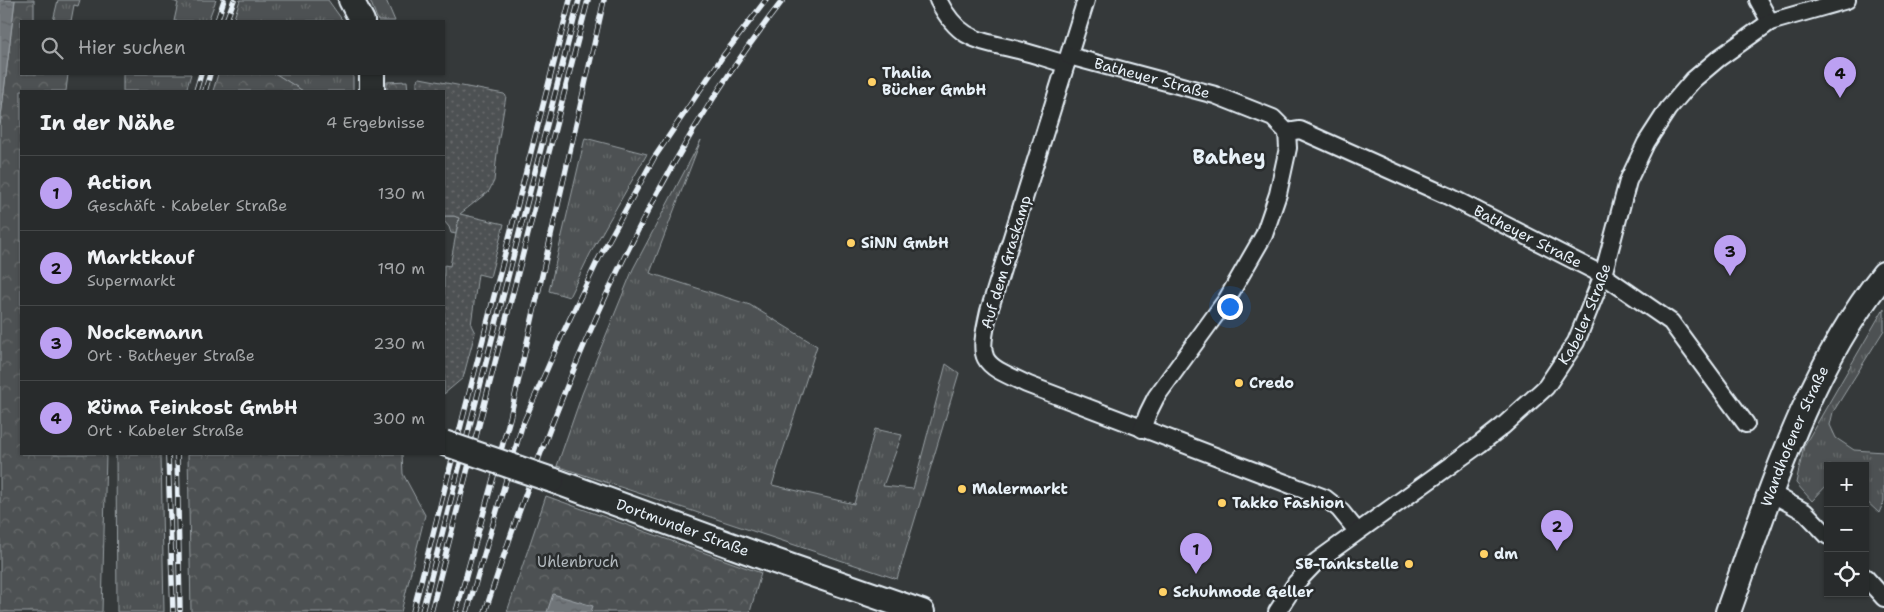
<!DOCTYPE html>
<html lang="de">
<meta charset="utf-8">
<style>
body{margin:0;font-family:"Shantell Sans",sans-serif;background:#343738;color:#f1f3f6}
.controls{position:absolute;right:15px;bottom:15px;display:grid;overflow:hidden;border-radius:0px;box-shadow:0 1px 4px #0004}
.controls button{width:45px;height:45px;display:grid;place-items:center;padding:0;border:0;border-bottom:1px solid #444748;background:#282b2c;color:#f1f3f6;font:25px sans-serif}
.you{position:absolute;left:1229px;top:306px;width:18px;height:18px;margin:-12px;border:4px solid #fff;border-radius:50%;background:#1a73e8;box-shadow:0 0 0 8px #1a73e833}
.badge{display:grid;place-items:center;width:32px;height:32px;border-radius:50%;background:#bca0f2;color:#111;font-size:16px;font-weight:700}
.pin{position:absolute;translate:-50% -41px;filter:drop-shadow(0 1px 2px #0008)}
.pin::after{content:'';position:absolute;top:26px;width:18px;height:15px;background:inherit;clip-path:polygon(0 0,100% 0,50% 100%)}
.list{margin:0;padding:0;list-style:none}
h2{display:flex;justify-content:space-between;align-items:center;height:65px;margin:0;padding:0 20px;font-size:21px}
h2 small{font-size:16px;font-weight:400;color:#a5a7a9}
.list li{display:grid;grid-template-columns:32px 1fr auto;gap:15px;align-items:center;box-sizing:border-box;height:75px;padding:0 20px;border-top:1px solid #444748}
.list b{display:block;font-size:19px;white-space:nowrap}
.list p{margin:0;font-size:16px;white-space:nowrap;color:#a5a7a9}
.list em{font-size:16px;font-style:normal;color:#a5a7a9}
.icon{flex:none;width:28px;height:28px;fill:none;stroke:currentColor;stroke-width:2;stroke-linecap:round;stroke-linejoin:round}
.map{position:relative;flex:none;width:1884px;height:612px;overflow:hidden}
.search{position:absolute;background:#282b2c;box-shadow:0 1px 4px #0004;left:20px;top:20px;width:425px;height:55px;display:flex;align-items:center;gap:12px;box-sizing:border-box;padding:0 18px;border-radius:0px;color:#a5a7a9;font-size:19px}
.panel{position:absolute;background:#282b2c;box-shadow:0 1px 4px #0004;left:20px;top:90px;width:425px;height:365px;border-radius:0px}
.map>svg:first-child{display:block}
.grass{fill:url(#grass-tufts);stroke:#9aa1a5}
.forest{fill:url(#forest-crowns);stroke:#9aa1a5}
.park{fill:url(#park-dots);stroke:#9aa1a5}
.water{fill:url(#water-ripples);stroke:#a0a7ac}
.lines{fill:none;stroke-linecap:round;stroke-linejoin:round}
.minor-casing{stroke:#e8f1f8;stroke-width:20}
.secondary-casing{stroke:#e8f1f8;stroke-width:28}
.minor{stroke:#2a2d2e;stroke-width:16}
.secondary{stroke:#2a2d2e;stroke-width:24}
.rail-casing{stroke:#e8f1f8;stroke-width:5.5}
.rail{stroke:#2a2d2e;stroke-width:4;stroke-dasharray:11;stroke-linecap:butt}
.secondary-bridge-casing{stroke:#e8f1f8;stroke-width:28;stroke-linecap:butt}
.secondary-bridge{stroke:#2a2d2e;stroke-width:24}
.poi-dot{fill:#ffd166;stroke:#2a2d2e;stroke-width:2}
.labels{text-anchor:middle;dominant-baseline:central;stroke-width:5;stroke-linejoin:round;paint-order:stroke}
.poi-label{font-size:15px;font-weight:bold;fill:#e8f1f8;stroke:#2a2d2e;text-anchor:start}
.street-label{font-size:15px;fill:#e8f1f8;stroke:#2a2d2e}
.park-label{font-size:15px;fill:#b2b9be;stroke:#2a2d2e}
.district-label{font-size:20px;font-weight:bold;fill:#e8f1f8;stroke:#2a2d2e}
</style>
<div class="map">
<svg width="1884" height="612" viewBox="0 0 1884 612">
<defs>
<pattern id="grass-tufts" width="24" height="20" patternUnits="userSpaceOnUse" patternTransform="scale(1.25)"><rect width="24" height="20" fill="#4d5152"/><path d="M3 7l-1-3M5 7V3M7 7l1-3M15 17l-1-3M17 17v-4M19 17l1-3" fill="none" stroke="#676a6c"/></pattern>
<pattern id="forest-crowns" width="20" height="18" patternUnits="userSpaceOnUse" patternTransform="scale(1.25)"><rect width="20" height="18" fill="#4d5152"/><path d="M2 6a3 3 0 1 1 6 0M12 15a3 3 0 1 1 6 0" fill="none" stroke="#676a6c"/></pattern>
<pattern id="park-dots" width="8" height="8" patternUnits="userSpaceOnUse" patternTransform="scale(1.25)"><rect width="8" height="8" fill="#4d5152"/><path d="M2 2h.1M6 6h.1" fill="none" stroke="#676a6c" stroke-width="1.8" stroke-linecap="round"/></pattern>
<pattern id="water-ripples" width="26" height="14" patternUnits="userSpaceOnUse" patternTransform="scale(1.25)"><rect width="26" height="14" fill="#707579"/><path d="M2 4q2-2 4 0t4 0M15 11q2-2 4 0t4 0" fill="none" stroke="#5b5e62"/></pattern>
</defs>
<rect width="100%" height="100%" fill="#35393a"/>
<filter id="ink" filterUnits="userSpaceOnUse"><feTurbulence type="fractalNoise" baseFrequency=".02" numOctaves="2"/><feDisplacementMap in="SourceGraphic" scale="10" xChannelSelector="R" yChannelSelector="G"/><feConvolveMatrix kernelMatrix="1 2 1 2 8 2 1 2 1" color-interpolation-filters="sRGB"/></filter>
<g filter="url(#ink)">
<path class="grass" d="M 58,0 L 80,0 L 78,6 L 74,5 L 71,21 L 53,21 Z
M 171,0 L 216,0 L 208,21 L 174,21 L 178,3 Z
M 240,0 L 328,0 L 343,21 L 233,21 Z
M 370,0 L 386,0 L 395,21 L 378,21 Z
M 123,74 L 191,74 L 186,91 L 123,91 Z
M 276,74 L 353,74 L 353,91 L 303,91 Z
M 585,138 L 647,154 L 590,254 L 569,297 L 549,291 Z
M 701,140 L 650,273 L 750,305 L 817,346 L 772,485 L 854,504 L 875,429 L 902,435 L 883,486 L 913,489 L 946,364 L 959,373 L 897,579 L 557,466 L 582,394 L 633,269 Z
M 444,216 L 454,216 L 459,218 L 456,234 L 451,233 L 449,227 L 444,221 Z
M 1884,308 L 1884,330 L 1833,412 L 1830,425 L 1836,438 L 1854,450 L 1884,452 L 1884,501 L 1879,513 L 1865,500 L 1865,466 L 1828,466 L 1828,484 L 1812,501 L 1796,483 L 1804,446 Z
M 116,454 L 161,454 L 164,612 L 117,612 Z"/>
<path class="forest" d="M 15,0 L 34,0 L 34,21 L 21,21 L 21,74 L 68,74 L 66,91 L 21,91 L 21,454 L 106,454 L 102,612 L 0,612 L 0,125 Z
M 218,74 L 276,74 L 303,91 L 213,91 Z
M 407,81 L 408,91 L 387,91 L 387,82 Z
M 188,454 L 402,454 L 403,474 L 425,515 L 401,612 L 191,612 Z
M 546,496 L 761,573 L 750,612 L 507,612 Z"/>
<path class="park" d="M 420,78 L 504,94 L 506,96 L 498,144 L 494,181 L 489,191 L 460,214 L 504,224 L 490,277 L 478,274 L 471,325 L 475,333 L 463,378 L 444,394 L 444,265 L 450,266 L 459,218 L 454,216 L 444,216 L 444,91 L 417,91 L 417,80 Z"/>
<path class="water" d="M 0,0 L 15,0 L 0,125 Z
M 553,594 L 593,606 L 591,612 L 547,612 Z"/>
<g class="lines">
<g class="minor-casing">
<g id="minor">
<path d="M 938,0 C 960,43 980,40 1022,51 C 1037,55 1051,60 1066,64"/>
<path d="M 1086,0 L 989,311 C 977,364 981,363 1029,385 L 1325,498 L 1339,509 L 1357,531"/>
<path d="M 1758,0 L 1770,22"/>
<path id="s1" d="M 1069,56 L 1215,95 L 1273,118 L 1287,132 L 1300,130 L 1448,196 L 1603,275 L 1671,322 L 1746,424"/>
<path d="M 1142,429 L 1148,413 L 1156,397 L 1227,299 L 1264,235 L 1278,194 L 1288,148 L 1287,132"/>
<path d="M 1771,493 L 1805,512 L 1828,536"/>
<path d="M 1865,577 L 1884,598"/>
<path id="s2" d="M 1277,612 L 1296,583 L 1317,561 L 1480,444 L 1503,426 L 1546,387 L 1576,342 L 1603,275 L 1628,181 L 1646,143 L 1668,109 L 1693,80 L 1719,58 L 1770,22 L 1847,0"/>
</g>
</g>
<g class="secondary-casing">
<g id="secondary">
<path d="M 351,0 L 362,21"/>
<path d="M 372,91 L 372,74"/>
<path id="s3" d="M 552,480 L 766,558 L 922,612"/>
<path id="s4" d="M 1728,612 C 1770,495 1806,372 1884,274"/>
</g>
</g>
<use href="#minor" class="minor"/>
<use href="#secondary" class="secondary"/>
<g class="rail-casing">
<path id="rail" d="M 217,21 L 224,0
M 226,21 L 234,0
M 196,91 L 201,74
M 205,91 L 210,74
M 168,454 L 173,612
M 177,454 L 180,610
M 413,612 L 570,0
M 422,612 L 579,0
M 431,612 L 588,0
M 456,612 L 510,418 L 604,0
M 467,612 L 522,426 L 562,335 L 599,258 L 654,158 L 723,56 L 766,0
M 485,612 C 555,398 642,179 783,0"/>
</g>
<use href="#rail" class="rail"/>
<g class="secondary-bridge-casing">
<path id="secondary-bridge" d="M 444,443 L 552,480"/>
</g>
<use href="#secondary-bridge" class="secondary-bridge"/>
</g>
</g>
<g class="poi-dot">
<circle cx="872" cy="82" r="5"/>
<circle cx="851" cy="243" r="5"/>
<circle cx="1239" cy="383" r="5"/>
<circle cx="962" cy="489" r="5"/>
<circle cx="1222" cy="503" r="5"/>
<circle cx="1484" cy="554" r="5"/>
<circle cx="1409" cy="564" r="5"/>
<circle cx="1163" cy="592" r="5"/>
</g>
<g class="labels">
<g class="poi-label">
<text x="882" y="73">Thalia<tspan x="882" dy="17">Bücher GmbH</tspan></text>
<text x="861" y="243">SiNN GmbH</text>
<text x="1249" y="383">Credo</text>
<text x="972" y="489">Malermarkt</text>
<text x="1232" y="503">Takko Fashion</text>
<text x="1494" y="554">dm</text>
<text x="1399" y="564" text-anchor="end">SB-Tankstelle</text>
<text x="1173" y="592">Schuhmode Geller</text>
</g>
<g class="street-label">
<text stroke="none"><textPath href="#s1" startOffset="86">Batheyer Straße</textPath></text>
<text stroke="none"><textPath href="#s1" startOffset="498">Batheyer Straße</textPath></text>
<text transform="translate(1006 262) rotate(-73)">Auf dem Graskamp</text>
<text stroke="none"><textPath href="#s2" startOffset="436">Kabeler Straße</textPath></text>
<text stroke="none"><textPath href="#s4" startOffset="188">Wandhofener Straße</textPath></text>
<text stroke="none"><textPath href="#s3" startOffset="139">Dortmunder Straße</textPath></text>
</g>
<g class="park-label">
<text x="578" y="562">Uhlenbruch</text>
</g>
<g class="district-label">
<text x="1229" y="157">Bathey</text>
</g>
</g>
</svg>
<div class="controls">
<button>+</button>
<button>−</button>
<button><svg class="icon" aria-label="locate" viewBox="0 0 24 24"><circle cx="12" cy="12" r="6"/><path d="M12 2v4M12 18v4M2 12h4M18 12h4"/></svg></button>
</div>
<div class="you"></div>
<div class="pin badge" style="left:1196px;top:574px">1</div>
<div class="pin badge" style="left:1557px;top:551px">2</div>
<div class="pin badge" style="left:1730px;top:276px">3</div>
<div class="pin badge" style="left:1840px;top:98px">4</div>
<div class="search"><svg class="icon" aria-label="search" viewBox="0 0 24 24"><circle cx="10" cy="10" r="6"/><path d="M15 15l6 6"/></svg>Hier suchen</div>
<section class="panel">
<h2>In der Nähe<small>4 Ergebnisse</small></h2>
<ul class="list">
<li><span class="badge">1</span><div><b>Action</b><p>Geschäft · Kabeler Straße</p></div><em>130 m</em></li>
<li><span class="badge">2</span><div><b>Marktkauf</b><p>Supermarkt</p></div><em>190 m</em></li>
<li><span class="badge">3</span><div><b>Nockemann</b><p>Ort · Batheyer Straße</p></div><em>230 m</em></li>
<li><span class="badge">4</span><div><b>Rüma Feinkost GmbH</b><p>Ort · Kabeler Straße</p></div><em>300 m</em></li>
</ul>
</section>
</div>
